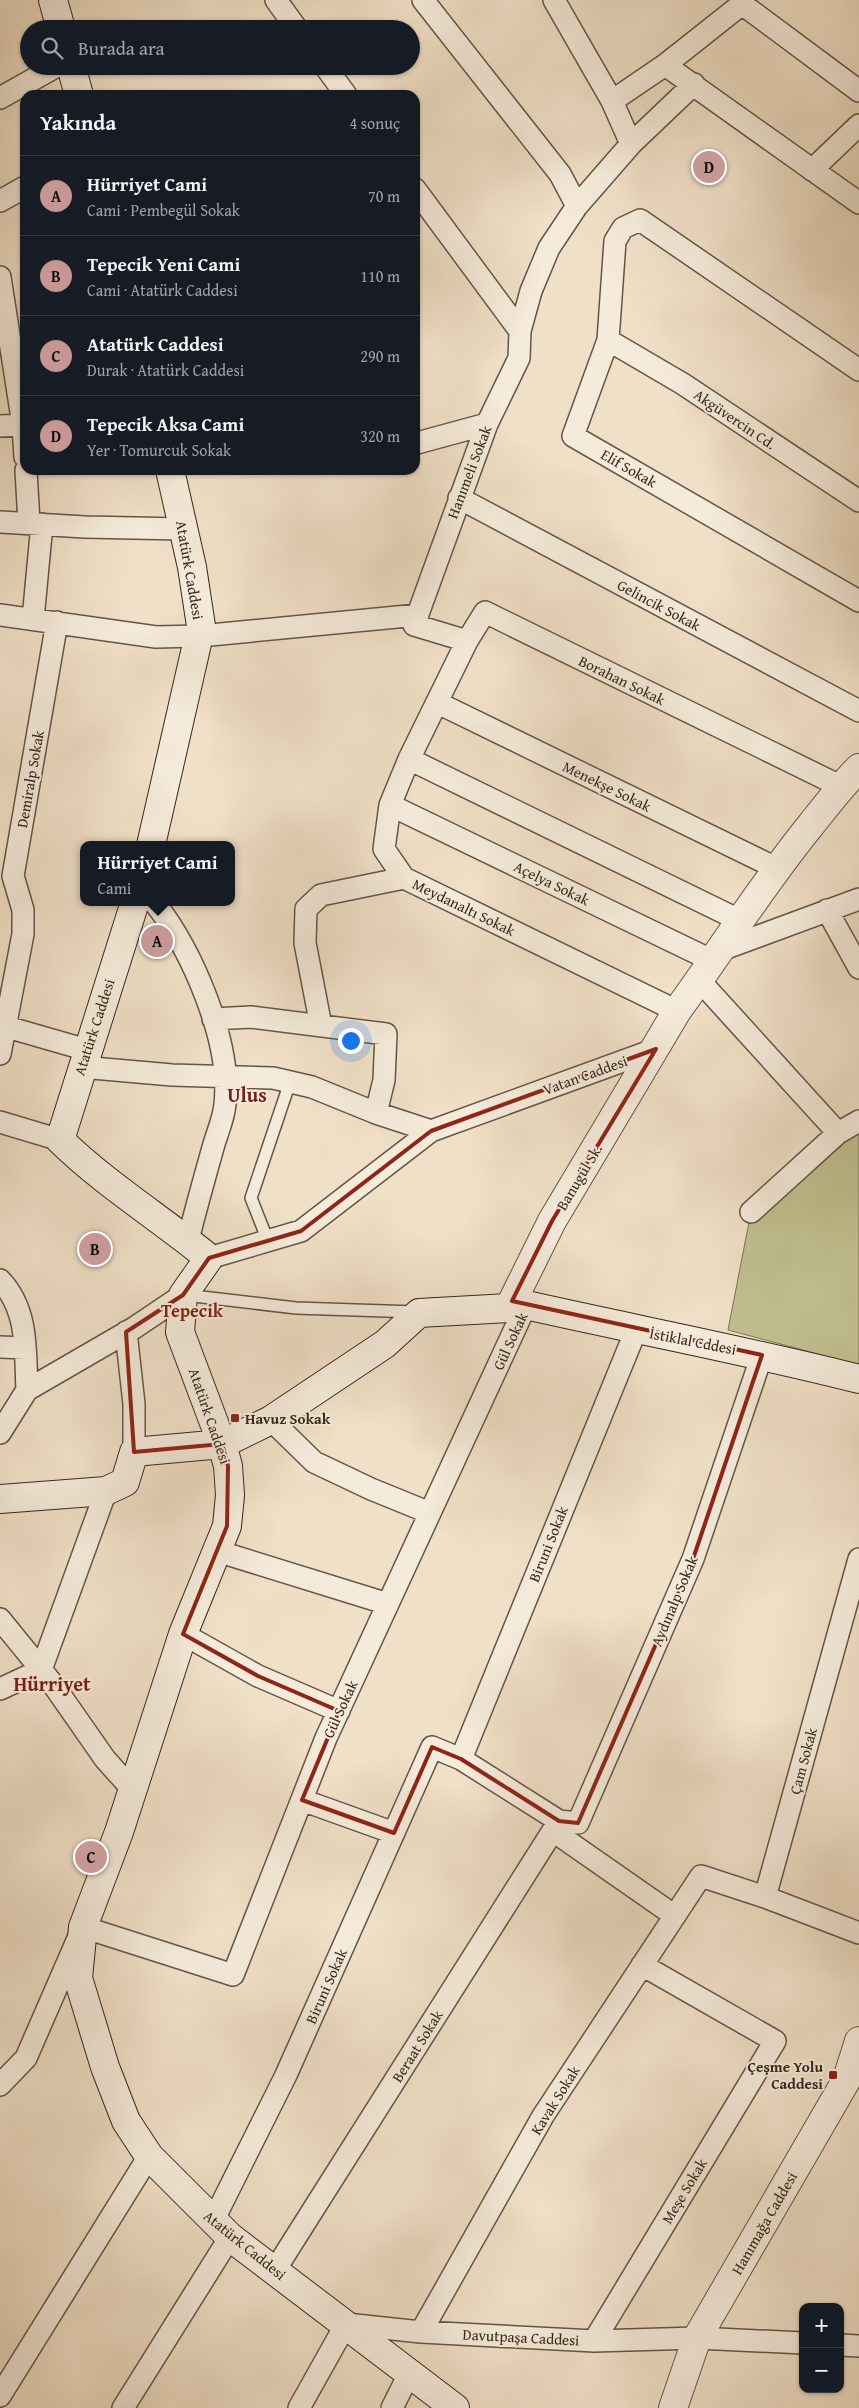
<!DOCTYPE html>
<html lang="tr">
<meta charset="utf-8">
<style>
body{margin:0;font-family:"Gentium Book Plus",serif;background:#20242c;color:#f1f3f6}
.controls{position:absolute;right:15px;bottom:15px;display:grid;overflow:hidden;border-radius:10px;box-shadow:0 1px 4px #0004}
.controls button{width:45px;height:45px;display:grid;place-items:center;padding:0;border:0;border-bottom:1px solid #363941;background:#171b24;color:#f1f3f6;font:25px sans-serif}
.you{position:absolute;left:350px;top:1040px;width:18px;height:18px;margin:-12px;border:4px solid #fff;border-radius:50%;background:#1a73e8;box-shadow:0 0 0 8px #1a73e833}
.badge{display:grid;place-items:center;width:32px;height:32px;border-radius:50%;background:#c59692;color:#111;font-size:16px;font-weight:700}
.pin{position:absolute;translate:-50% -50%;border:2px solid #fff;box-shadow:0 1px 5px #0006}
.popup{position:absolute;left:80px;top:841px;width:155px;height:65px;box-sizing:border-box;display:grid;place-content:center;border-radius:10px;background:#171b24;filter:drop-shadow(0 1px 4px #0005);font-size:16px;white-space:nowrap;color:#9ea1a6}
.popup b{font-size:19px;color:#f1f3f6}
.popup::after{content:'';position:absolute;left:50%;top:100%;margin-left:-10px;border:10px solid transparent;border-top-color:#171b24}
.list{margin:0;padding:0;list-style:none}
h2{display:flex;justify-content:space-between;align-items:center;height:65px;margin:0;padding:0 20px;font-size:21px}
h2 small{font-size:16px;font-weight:400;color:#9ea1a6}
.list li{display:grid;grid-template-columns:32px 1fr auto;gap:15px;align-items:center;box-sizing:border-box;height:80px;padding:0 20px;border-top:1px solid #363941}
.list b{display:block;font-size:19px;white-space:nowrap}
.list p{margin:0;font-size:16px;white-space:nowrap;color:#9ea1a6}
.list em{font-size:16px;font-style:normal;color:#9ea1a6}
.icon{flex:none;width:28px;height:28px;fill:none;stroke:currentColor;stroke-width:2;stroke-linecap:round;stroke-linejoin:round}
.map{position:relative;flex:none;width:859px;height:2408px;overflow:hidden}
.search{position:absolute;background:#171b24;box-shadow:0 1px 4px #0004;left:20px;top:20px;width:400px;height:55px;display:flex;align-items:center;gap:12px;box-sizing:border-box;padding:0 18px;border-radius:28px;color:#9ea1a6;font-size:19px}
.panel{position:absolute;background:#171b24;box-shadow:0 1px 4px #0004;left:20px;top:90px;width:400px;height:385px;border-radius:15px}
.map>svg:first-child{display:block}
.green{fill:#c1c091;stroke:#7b7456}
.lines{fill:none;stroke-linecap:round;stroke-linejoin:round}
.service-casing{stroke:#645645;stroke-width:14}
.minor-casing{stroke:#645645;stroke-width:24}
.tertiary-casing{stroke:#645645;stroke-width:30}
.secondary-casing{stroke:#35281a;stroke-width:30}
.service{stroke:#f5ebdb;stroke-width:11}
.minor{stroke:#f5ebdb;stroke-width:21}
.tertiary{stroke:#f5ebdb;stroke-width:28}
.secondary{stroke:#f5ebdb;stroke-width:28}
.marked{fill:none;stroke:#8f2418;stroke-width:4;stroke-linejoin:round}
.poi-dot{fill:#8f2418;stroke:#f5ebdb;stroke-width:2}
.labels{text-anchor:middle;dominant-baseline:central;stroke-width:4;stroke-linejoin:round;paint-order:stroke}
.street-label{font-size:15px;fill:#35281a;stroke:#f5ebdb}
.poi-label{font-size:15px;font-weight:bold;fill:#35281a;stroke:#f5ebdb;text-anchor:start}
.quarter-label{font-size:18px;font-weight:bold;fill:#7a1f14;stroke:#f5ebdb}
.district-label{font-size:20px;font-weight:bold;fill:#7a1f14;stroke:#f5ebdb}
</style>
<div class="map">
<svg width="859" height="2408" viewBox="0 0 859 2408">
<rect width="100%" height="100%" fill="#f0e0c7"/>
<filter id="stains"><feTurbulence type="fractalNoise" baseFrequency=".004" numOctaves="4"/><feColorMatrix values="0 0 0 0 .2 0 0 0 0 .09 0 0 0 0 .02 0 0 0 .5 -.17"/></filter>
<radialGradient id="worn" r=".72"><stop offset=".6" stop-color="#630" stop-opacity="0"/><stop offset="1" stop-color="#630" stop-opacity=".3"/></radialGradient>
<path class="green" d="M 859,1132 L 859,1365 L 728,1330 L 751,1212 L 800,1169 Z"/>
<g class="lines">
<g class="service-casing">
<path id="service" d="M 268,1241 L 251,1198 L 290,1082
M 185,1295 L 296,1308 L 415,1312"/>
</g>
<g class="minor-casing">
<path id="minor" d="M 276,0 L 297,29
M 423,0 L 560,174 L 577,206
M 554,0 L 612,101 L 631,144
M 742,4 L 859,91
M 665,65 L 859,203
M 325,66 L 346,95
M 694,84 L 631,144 L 577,206 L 549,248 L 531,291 L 520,331 L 519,358 L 487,424 L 414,625 L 467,641 L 485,612 L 840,786
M 0,98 L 57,66
M 612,101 L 665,65 L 742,4 L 744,0
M 812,170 L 859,125
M 415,189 L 520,331
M 0,201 L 25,187
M 0,277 L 23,425 L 25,457
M 608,340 L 683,384 L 859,501
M 859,370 L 640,220 L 623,228 L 615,241 L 608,340 L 573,436 L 859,601
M 0,426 L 23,425
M 415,441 L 417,443 L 487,424
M 26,470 L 29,523
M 459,498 L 859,711
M 0,522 L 85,527 L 183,529
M 0,615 L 156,637 L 200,636 L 418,615
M 33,619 L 42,524
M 467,641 L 409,759 L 390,805 L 384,849 L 404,878 L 677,1011
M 438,703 L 776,868
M 409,759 L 741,921
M 390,805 L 713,961
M 154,902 C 192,950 232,1042 225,1104 C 224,1117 218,1131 214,1144 C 205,1176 196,1208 188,1240
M 827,910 L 859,968
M 721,950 L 859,899
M 700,981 L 838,1133
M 213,1019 L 251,1017 L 386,1034 L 384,1080 L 376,1113
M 321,1026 L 305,943 L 306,909 L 321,895 L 404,878
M 7,1027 L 87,1050
M 0,1054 L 23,934 L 23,910 L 13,876 L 57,622
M 81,1067 L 172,1075 L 273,1078 L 312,1087 L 376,1113 L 431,1131
M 0,1122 L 60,1140
M 751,1212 L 838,1133 L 859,1121
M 209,1258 L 301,1231 L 431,1131 L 656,1049
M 0,1280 C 29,1310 25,1352 27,1390
M 126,1332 L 134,1404 L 134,1452
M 0,1347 L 25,1348
M 271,1420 L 314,1462 L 371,1489 L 430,1513
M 0,1433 L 27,1390 L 134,1328 L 183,1295
M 217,1551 L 388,1604
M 0,1619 L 52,1683 L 105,1759 L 131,1788
M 183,1634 L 258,1676 L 339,1711
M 0,1689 L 41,1670 L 106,1491
M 461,1759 L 636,1330
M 302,1800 L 394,1833
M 553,1831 L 675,1916
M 765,1897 L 859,1933
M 0,2085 L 26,2058 L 83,1927 L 233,1975 L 326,1738 L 526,1305
M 213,2221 L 286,2075 L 432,1747 L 461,1759 L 559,1821 L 578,1823 L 693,1559 L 762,1355
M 275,2270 L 559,1821
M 421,2332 L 543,2116 L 701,1876 L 765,1897 L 859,1559
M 594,2341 L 775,2041 L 642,1965
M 840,2345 L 859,2346
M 0,2396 L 149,2156
M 123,2408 L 230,2237
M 299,2408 L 346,2324 L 421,2332 L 594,2341 L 697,2338 L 803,2343
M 392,2408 L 409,2374"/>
</g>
<g class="tertiary-casing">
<path id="tertiary" d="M 509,1308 L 552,1221 L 677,1011 C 722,949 762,885 810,826 C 826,806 841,786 859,768
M 673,2408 L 697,2338 L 847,2079 L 859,2041"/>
</g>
<g class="secondary-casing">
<path id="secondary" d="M 53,0 L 61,29
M 71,66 L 79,95
M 151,845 L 201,626 L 192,567 L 170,470
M 135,902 L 60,1140 C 105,1184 160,1218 209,1258 L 183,1295 L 180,1332 L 222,1444 L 228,1466 L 230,1495 L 227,1526 L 183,1634 L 119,1832 L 83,1927 L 78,1978 L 105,2067 L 126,2121 L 149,2156 L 230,2237 L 455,2408
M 0,1499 L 106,1491 L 125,1482 L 134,1452 L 222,1444 L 271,1420 L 385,1344 L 419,1313 L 509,1308 L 526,1305 C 637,1330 749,1351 859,1379"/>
</g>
<use href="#service" class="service"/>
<use href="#minor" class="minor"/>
<use href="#tertiary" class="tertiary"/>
<use href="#secondary" class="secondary"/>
</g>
<path class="marked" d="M 656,1049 L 552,1221 L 512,1301 L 762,1355 L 693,1559 L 578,1823 L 559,1821 L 461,1759 L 432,1747 L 394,1833 L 302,1800 L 339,1711 L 258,1676 L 183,1634 L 227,1526 L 228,1466 L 222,1444 L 134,1452 L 126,1332 L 183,1295 L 209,1258 L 301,1231 L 431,1131 Z"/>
<g class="poi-dot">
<rect x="230" y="1413" width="10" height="10" rx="2.5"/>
<rect x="828" y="2070" width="10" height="10" rx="2.5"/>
</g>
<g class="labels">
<g class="street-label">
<text transform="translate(735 419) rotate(34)">Akgüvercin Cd.</text>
<text transform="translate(629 468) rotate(30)">Elif Sokak</text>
<text transform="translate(469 472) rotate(-69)">Hanımeli Sokak</text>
<text transform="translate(190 570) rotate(80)">Atatürk Caddesi</text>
<text transform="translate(659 605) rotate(28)">Gelincik Sokak</text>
<text transform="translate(622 680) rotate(26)">Borahan Sokak</text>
<text transform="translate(30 779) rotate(-80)">Demiralp Sokak</text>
<text transform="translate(607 786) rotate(26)">Menekşe Sokak</text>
<text transform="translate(552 883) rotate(26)">Açelya Sokak</text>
<text transform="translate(464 907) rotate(26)">Meydanaltı Sokak</text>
<text transform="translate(94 1027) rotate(-72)">Atatürk Caddesi</text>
<text transform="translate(585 1075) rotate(-20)">Vatan Caddesi</text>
<text transform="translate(579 1177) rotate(-59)">Banugül Sk.</text>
<text transform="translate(510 1341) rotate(-65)">Gül Sokak</text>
<text transform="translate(693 1341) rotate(11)">İstiklal Cddesi</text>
<text transform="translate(210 1416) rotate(71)">Atatürk Caddesi</text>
<text transform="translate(548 1544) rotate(-68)">Biruni Sokak</text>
<text transform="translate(674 1601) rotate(-67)">Aydınalp Sokak</text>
<text transform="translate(340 1709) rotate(-65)">Gül Sokak</text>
<text transform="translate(803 1761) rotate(-75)">Çam Sokak</text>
<text transform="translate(326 1986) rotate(-66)">Biruni Sokak</text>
<text transform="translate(417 2046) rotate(-58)">Beraat Sokak</text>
<text transform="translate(555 2100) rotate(-58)">Kavak Sokak</text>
<text transform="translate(684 2191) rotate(-59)">Meşe Sokak</text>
<text transform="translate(764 2223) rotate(-60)">Hanımağa Caddesi</text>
<text transform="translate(245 2245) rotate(39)">Atatürk Caddesi</text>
<text transform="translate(521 2337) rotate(3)">Davutpaşa Caddesi</text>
</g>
<g class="poi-label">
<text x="245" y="1418">Havuz Sokak</text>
<text x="823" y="2066" text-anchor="end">Çeşme Yolu<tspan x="823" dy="17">Caddesi</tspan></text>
</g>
<g class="quarter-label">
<text x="192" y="1310">Tepecik</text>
</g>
<g class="district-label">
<text x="247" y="1094">Ulus</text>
<text x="52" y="1683">Hürriyet</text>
</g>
</g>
<rect width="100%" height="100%" filter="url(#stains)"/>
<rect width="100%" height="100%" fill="url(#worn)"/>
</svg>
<div class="controls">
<button>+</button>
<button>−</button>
</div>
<div class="you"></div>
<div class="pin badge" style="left:157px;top:941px">A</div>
<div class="popup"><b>Hürriyet Cami</b>Cami</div>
<div class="pin badge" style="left:95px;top:1249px">B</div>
<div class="pin badge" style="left:91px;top:1857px">C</div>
<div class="pin badge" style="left:709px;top:167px">D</div>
<div class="search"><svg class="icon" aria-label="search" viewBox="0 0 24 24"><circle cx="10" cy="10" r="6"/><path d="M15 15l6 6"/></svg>Burada ara</div>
<section class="panel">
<h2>Yakında<small>4 sonuç</small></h2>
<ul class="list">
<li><span class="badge">A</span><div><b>Hürriyet Cami</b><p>Cami · Pembegül Sokak</p></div><em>70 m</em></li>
<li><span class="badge">B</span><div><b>Tepecik Yeni Cami</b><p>Cami · Atatürk Caddesi</p></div><em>110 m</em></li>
<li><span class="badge">C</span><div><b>Atatürk Caddesi</b><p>Durak · Atatürk Caddesi</p></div><em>290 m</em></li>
<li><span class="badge">D</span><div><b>Tepecik Aksa Cami</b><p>Yer · Tomurcuk Sokak</p></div><em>320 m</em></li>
</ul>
</section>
</div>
